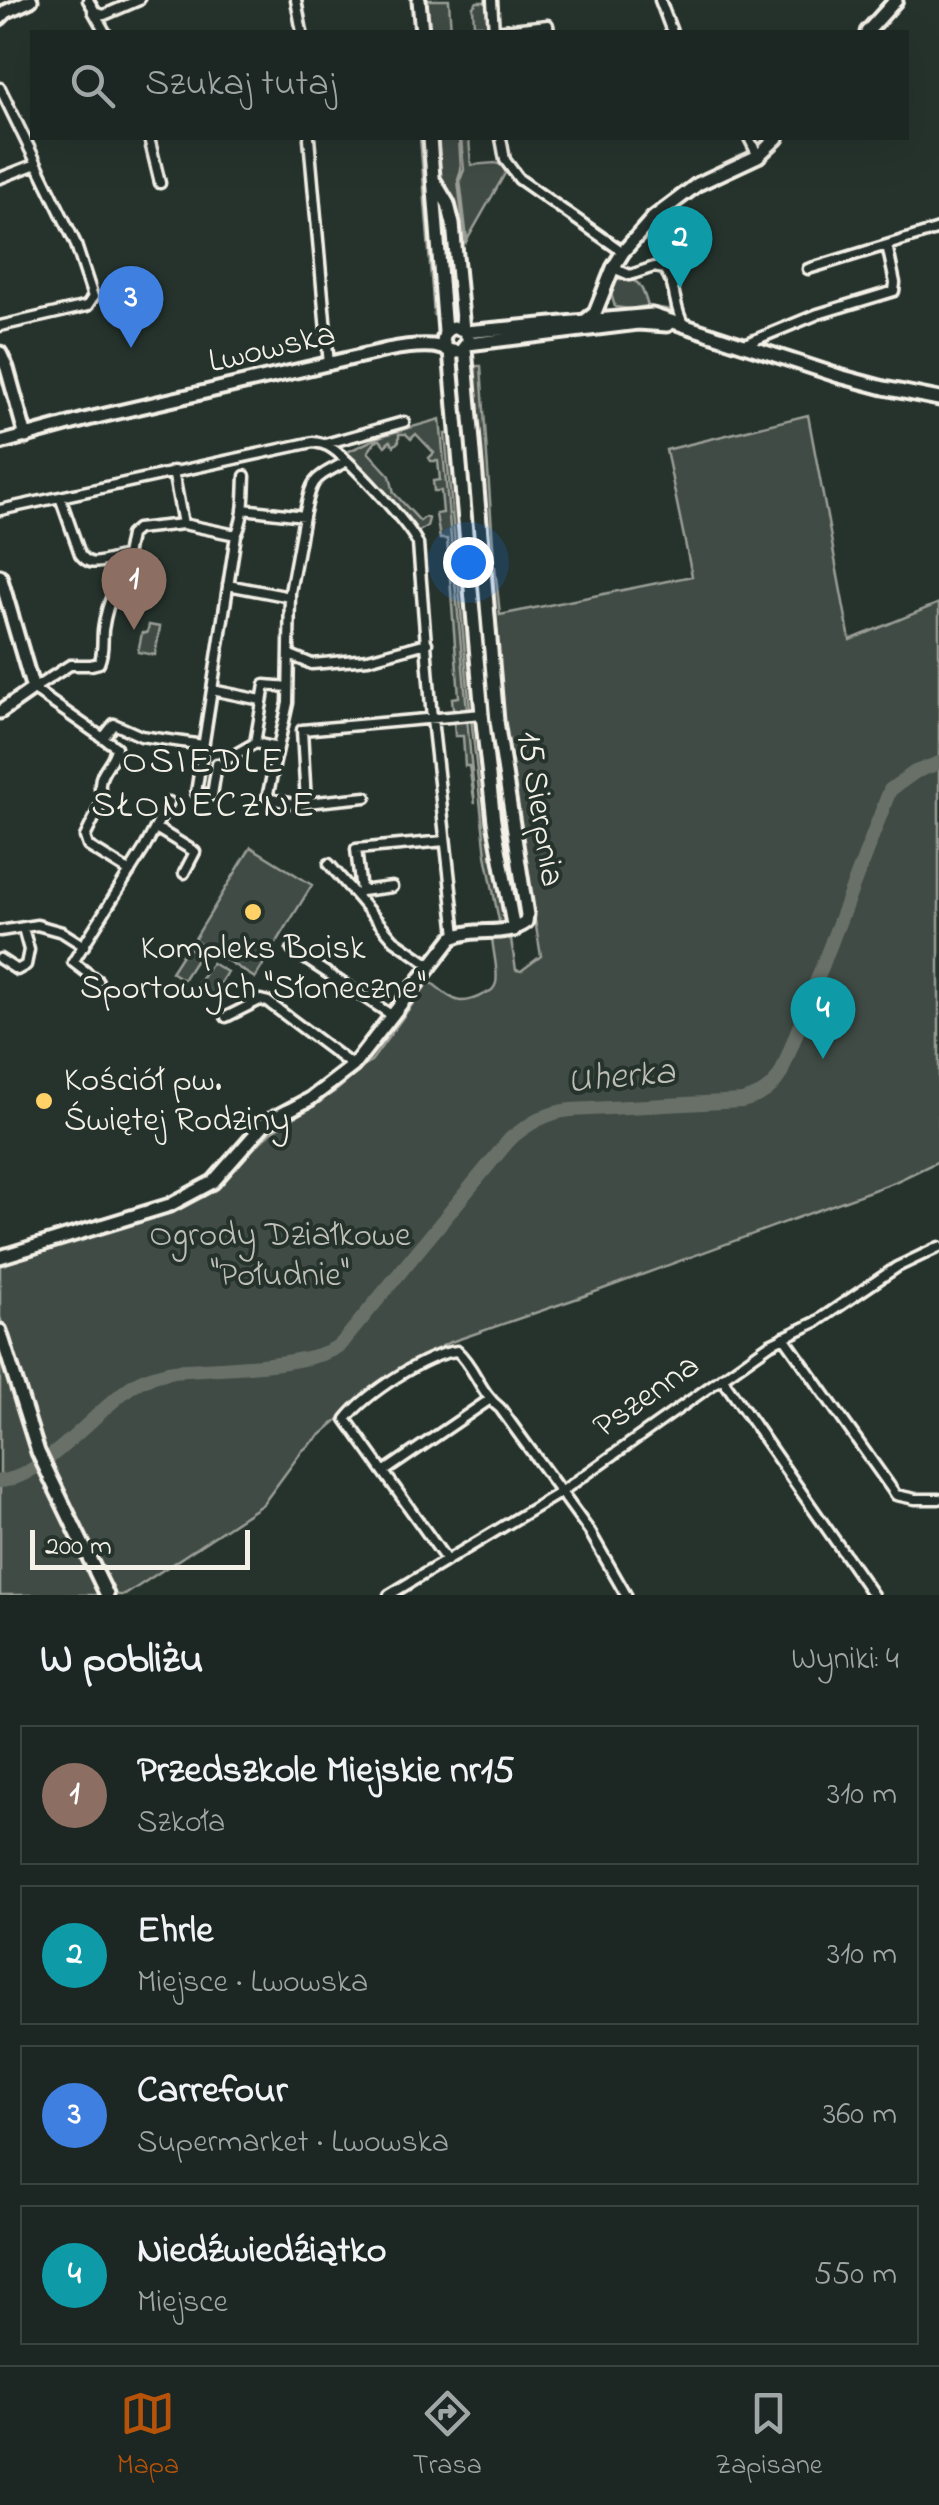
<!DOCTYPE html>
<html lang="pl">
<meta charset="utf-8">
<style>
body{margin:0;font-family:"Indie Flower",sans-serif;background:#252e2a;color:#f1f3f6}
.scale{position:absolute;left:30px;bottom:25px;width:220px;box-sizing:border-box;padding-left:10px;border:5px solid #f4f1e8;border-top:0;font-size:28px;line-height:35px;white-space:nowrap;color:#f4f1e8;-webkit-text-stroke:8px #26332d;paint-order:stroke}
.you{position:absolute;left:468px;top:562px;width:35px;height:35px;margin:-25px;border:8px solid #fff;border-radius:50%;background:#1a73e8;box-shadow:0 0 0 15px #1a73e833}
.badge{display:grid;place-items:center;width:65px;height:65px;border-radius:50%;background:#b45309;color:#fff;font-size:32px;font-weight:700}
.pin{position:absolute;translate:-50% -82px;filter:drop-shadow(0 2px 5px #0008)}
.pin::after{content:'';position:absolute;top:52px;width:35px;height:30px;background:inherit;clip-path:polygon(0 0,100% 0,50% 100%)}
.list{margin:0;padding:0;list-style:none}
h2{display:flex;justify-content:space-between;align-items:center;height:130px;margin:0;padding:0 40px;font-size:42px}
h2 small{font-size:32px;font-weight:400;color:#a0a5a5}
.list li{display:grid;grid-template-columns:65px 1fr auto;gap:30px;align-items:center;box-sizing:border-box;height:140px;margin:0 20px 20px;padding:0 20px;border:2px solid #3a4340;border-radius:0px}
.list b{display:block;font-size:38px;white-space:nowrap}
.list p{margin:0;font-size:32px;white-space:nowrap;color:#a0a5a5}
.list em{font-size:32px;font-style:normal;color:#a0a5a5}
.icon{flex:none;width:55px;height:55px;fill:none;stroke:currentColor;stroke-width:2;stroke-linecap:round;stroke-linejoin:round}
.map{position:relative;flex:none;width:939px;height:1595px;overflow:hidden}
.search{position:absolute;background:#1c2622;box-shadow:0 10px 40px #0002;left:30px;right:30px;top:30px;height:110px;display:flex;align-items:center;gap:25px;box-sizing:border-box;padding:0 35px;border-radius:0px;color:#a0a5a5;font-size:38px}
.sheet{height:770px;background:#1c2622}
nav{display:flex;justify-content:space-around;align-items:center;box-sizing:border-box;height:140px;border-top:2px solid #3a4340;background:#1c2622;font-size:28px;color:#a0a5a5}
nav a{display:grid;justify-items:center;gap:5px}
nav .on{color:#b45309}
.map>svg:first-child{display:block}
.green{fill:#414b45;stroke:#9a9e96;stroke-width:2.5}
.lines{fill:none;stroke-linecap:round;stroke-linejoin:round}
.river{stroke:#676f68;stroke-width:14}
.street-casing{stroke:#f4f1e8;stroke-width:15}
.secondary-casing{stroke:#f4f1e8;stroke-width:19}
.street{stroke:#26332d;stroke-width:8}
.secondary{stroke:#26332d;stroke-width:11}
.poi-dot{fill:#ffd166;stroke:#26332d;stroke-width:4}
.labels{text-anchor:middle;dominant-baseline:central;stroke-width:8;stroke-linejoin:round;paint-order:stroke}
.street-label{font-size:35px;fill:#f4f1e8;stroke:#26332d}
.poi-label{font-size:35px;fill:#f4f1e8;stroke:#26332d}
.park-label{font-size:35px;fill:#bebfb7;stroke:#26332d}
.neighbourhood-label{font-size:38px;letter-spacing:2.5px;fill:#f4f1e8;stroke:#26332d}
.water-label{font-size:38px;font-style:italic;fill:#bcbdb5;stroke:#26332d}
</style>
<div class="map">
<svg width="939" height="1595" viewBox="0 0 939 1595">
<rect width="100%" height="100%" fill="#26332d"/>
<filter id="ink" filterUnits="userSpaceOnUse"><feTurbulence type="fractalNoise" baseFrequency=".01" numOctaves="2"/><feDisplacementMap in="SourceGraphic" scale="20" xChannelSelector="R" yChannelSelector="G"/><feConvolveMatrix kernelMatrix="1 2 1 2 8 2 1 2 1" color-interpolation-filters="sRGB"/></filter>
<g filter="url(#ink)">
<path class="green" d="M 424,0 L 449,0 L 451,32 L 427,32 Z
M 477,2 L 486,2 L 489,5 L 490,27 L 484,27 L 484,32 L 482,25 L 474,25 L 473,7 Z
M 420,138 L 426,138 L 437,314 L 434,315 Z
M 435,138 L 459,138 L 461,170 L 458,180 L 465,242 L 460,237 L 455,204 L 438,174 Z
M 461,138 L 469,138 L 471,165 L 495,163 L 505,166 L 507,170 L 467,240 L 460,180 L 464,170 Z
M 440,198 L 447,208 L 457,313 L 448,314 Z
M 616,279 C 641,278 641,285 648,306 L 671,310 L 673,313 L 648,308 L 647,306 L 630,309 L 615,307 L 611,293 Z
M 473,366 L 481,366 L 494,560 L 487,556 Z
M 462,367 L 523,914 L 520,918 L 512,887 L 489,746 L 454,368 Z
M 808,415 L 850,640 L 939,603 L 939,1161 L 895,1182 L 584,1296 L 448,1343 L 387,1377 L 302,1451 L 263,1504 L 125,1595 L 116,1595 L 44,1454 L 0,1317 L 0,1263 L 203,1197 L 270,1133 L 337,1090 L 372,1060 L 429,981 C 453,998 456,1009 485,994 C 491,991 494,990 496,983 C 499,971 492,949 492,935 L 505,935 L 511,940 L 516,970 L 521,971 L 541,956 L 522,843 L 516,826 L 507,777 L 488,563 L 495,567 L 500,615 L 692,576 L 666,450 Z
M 440,419 L 467,711 L 455,712 L 453,709 L 452,698 L 459,697 L 447,539 L 440,539 L 436,514 L 443,513 L 441,491 L 434,491 L 433,481 L 440,480 L 438,461 L 431,461 L 429,458 L 434,453 L 416,434 L 411,439 L 406,434 L 399,434 L 399,441 L 394,446 L 390,441 L 385,446 L 380,440 L 376,441 L 368,452 L 390,476 L 394,493 L 420,521 L 425,517 L 429,519 L 427,526 L 419,531 L 414,529 L 343,454 L 381,436 Z
M 445,434 L 449,434 L 457,474 L 476,705 L 470,711 Z
M 149,625 L 160,627 L 155,655 L 138,652 L 142,633 L 147,633 Z
M 467,718 L 475,804 L 469,766 L 465,766 L 463,736 L 455,736 L 454,722 L 456,719 Z
M 471,718 L 479,725 L 486,809 L 493,852 L 491,853 L 491,858 L 495,860 L 506,914 L 505,921 L 500,926 L 486,855 Z
M 251,847 L 312,885 L 255,978 L 194,940 Z
M 187,947 L 199,955 L 183,980 L 171,972 Z
M 212,963 L 227,972 L 211,998 L 195,988 Z
M 0,1346 L 33,1457 L 100,1595 L 0,1595 Z"/>
<g class="lines">
<path class="river" d="M 0,1481 C 39,1480 96,1412 129,1388 C 142,1378 158,1374 174,1371 C 213,1367 315,1368 342,1343 L 510,1139 C 528,1124 547,1112 571,1110 L 742,1101 C 761,1096 774,1088 782,1071 L 890,790 L 915,772 L 939,763"/>
<g class="street-casing">
<path id="street" d="M 88,0 L 96,13 L 104,15 L 139,0
M 296,0 L 302,32
M 492,0 L 494,32
M 660,0 L 672,32
M 93,11 L 105,32
M 494,31 L 548,25 L 549,32
M 0,88 L 75,242 L 93,297 L 87,306 L 0,326
M 149,138 L 160,183
M 309,138 L 329,365
M 501,138 L 505,160 L 519,179 L 623,252
M 749,138 L 758,156
M 0,178 L 36,164
M 613,268 L 630,275 L 654,267 L 664,269 C 677,285 673,308 684,325
M 808,269 L 887,245
M 745,344 L 818,314 L 894,291 L 895,283 L 887,245 L 939,229
M 325,444 L 404,422
M 173,471 L 183,524
M 60,497 L 80,554 C 89,566 96,563 109,560
M 243,509 L 304,516 C 313,476 311,481 347,461
M 0,510 L 313,442 C 320,443 322,443 328,446 C 347,456 409,524 418,544 L 432,719 L 456,935
M 228,585 L 290,597
M 290,655 L 312,664 L 368,659 L 427,643
M 212,690 L 261,700
M 103,738 L 114,724 L 141,736 L 203,745
M 255,743 L 265,685 L 288,687
M 278,748 L 267,798 L 298,805 L 306,803
M 227,759 L 255,743 L 278,748 L 288,703 L 290,592 L 304,516
M 217,764 L 212,795 L 196,793 L 236,535 C 245,518 244,496 245,476
M 366,797 L 306,803 L 302,730 L 482,714
M 156,828 L 195,852 L 184,873
M 329,864 L 394,940 L 430,965
M 130,872 L 88,846 L 85,837 L 103,800 C 102,795 99,790 100,784 C 100,770 115,761 116,747 L 33,689 L 70,665 L 91,665 L 99,663 C 104,652 102,642 103,630 C 105,616 108,603 115,590 L 109,560 L 126,556 L 130,535 L 137,529 L 183,524 L 236,535
M 361,891 L 392,887
M 356,895 L 361,891 L 356,849 L 445,841
M 0,931 L 37,925 L 62,932 L 84,946
M 292,950 L 393,1016
M 0,959 L 17,970 L 26,965 L 29,950 L 23,928
M 98,981 L 73,962 L 144,849 L 169,802
M 226,1017 L 260,1000 L 268,1002 L 353,1066
M 784,1337 L 896,1495 L 915,1499 L 939,1499
M 723,1377 L 726,1384 L 873,1595
M 385,1471 L 489,1400
M 447,1561 L 346,1419 C 366,1394 425,1354 457,1351 C 475,1367 480,1393 500,1408 L 590,1532 L 626,1595
M 389,1595 L 561,1492 L 770,1344 L 816,1322 L 897,1267 L 939,1247"/>
</g>
<g class="secondary-casing">
<path id="secondary" d="M 419,0 L 422,32
M 0,18 L 7,11 L 31,0
M 867,32 L 896,0
M 430,138 L 445,332
M 435,182 L 448,204 L 453,224 L 463,330
M 585,321 L 595,313 L 613,268 L 623,252 L 653,218 L 698,184 L 758,156 L 777,138
M 465,332 L 652,315 L 839,376 L 884,388 L 939,399
M 468,344 L 638,323 L 667,325
M 450,351 L 482,714 L 494,821 L 514,930
M 0,353 L 7,368 L 26,437
M 0,443 L 88,419 L 387,350 C 402,347 418,345 433,346 C 443,347 450,352 460,352 L 468,342 L 468,336 L 463,330 L 453,327 L 445,332 L 443,342 L 447,349
M 0,576 L 33,689 L 0,712
M 0,1257 L 170,1205 L 213,1182 L 265,1123 L 310,1099 L 353,1066 L 452,938 C 475,926 505,938 526,922 L 527,915 L 497,721 L 465,348
M 0,1331 L 38,1452 L 107,1595"/>
</g>
<use href="#street" class="street"/>
<use href="#secondary" class="secondary"/>
</g>
</g>
<g class="poi-dot">
<circle cx="253" cy="912" r="10"/>
<circle cx="44" cy="1101" r="10"/>
</g>
<g class="labels">
<g class="street-label">
<text transform="translate(272 349) rotate(-13)">Lwowska</text>
<text transform="translate(539 809) rotate(81)">15 Sierpnia</text>
<text transform="translate(647 1397) rotate(-35)">Pszenna</text>
</g>
<g class="poi-label">
<text x="253" y="949">Kompleks Boisk<tspan x="253" dy="40">Sportowych "Słoneczne"</tspan></text>
<text x="64" y="1081" text-anchor="start">Kościół pw.<tspan x="64" dy="40">Świętej Rodziny</tspan></text>
</g>
<g class="park-label">
<text x="280" y="1236">Ogrody Działkowe<tspan x="280" dy="40">"Południe"</tspan></text>
</g>
<g class="neighbourhood-label">
<text x="204" y="763">OSIEDLE<tspan x="204" dy="44">SŁONECZNE</tspan></text>
</g>
<g class="water-label">
<text transform="translate(621 1078) rotate(-5)">Uherka</text>
</g>
</g>
</svg>
<div class="scale">200 m</div>
<div class="you"></div>
<div class="pin badge" style="left:134px;top:630px;background:#8d6e63">1</div>
<div class="pin badge" style="left:680px;top:288px;background:#0f9aa8">2</div>
<div class="pin badge" style="left:131px;top:348px;background:#3f7fe0">3</div>
<div class="pin badge" style="left:823px;top:1059px;background:#0f9aa8">4</div>
<div class="search"><svg class="icon" aria-label="search" viewBox="0 0 24 24"><circle cx="10" cy="10" r="6"/><path d="M15 15l6 6"/></svg>Szukaj tutaj</div>
</div>
<section class="sheet">
<h2>W pobliżu<small>Wyniki: 4</small></h2>
<ul class="list">
<li><span class="badge" style="background:#8d6e63">1</span><div><b>Przedszkole Miejskie nr15</b><p>Szkoła</p></div><em>310 m</em></li>
<li><span class="badge" style="background:#0f9aa8">2</span><div><b>Ehrle</b><p>Miejsce · Lwowska</p></div><em>310 m</em></li>
<li><span class="badge" style="background:#3f7fe0">3</span><div><b>Carrefour</b><p>Supermarket · Lwowska</p></div><em>360 m</em></li>
<li><span class="badge" style="background:#0f9aa8">4</span><div><b>Niedźwiedźiątko</b><p>Miejsce</p></div><em>550 m</em></li>
</ul>
</section>
<nav>
<a class="on"><svg class="icon" aria-label="map" viewBox="0 0 24 24"><path d="M3 6l6-2 6 2 6-2v14l-6 2-6-2-6 2zM9 4v14M15 6v14"/></svg>Mapa</a>
<a><svg class="icon" aria-label="directions" viewBox="0 0 24 24"><path d="M12 3l9 9-9 9-9-9zM9 14v-3h6M13 9l2 2-2 2"/></svg>Trasa</a>
<a><svg class="icon" aria-label="saved" viewBox="0 0 24 24"><path d="M7 4h10v16l-5-4-5 4z"/></svg>Zapisane</a>
</nav>
